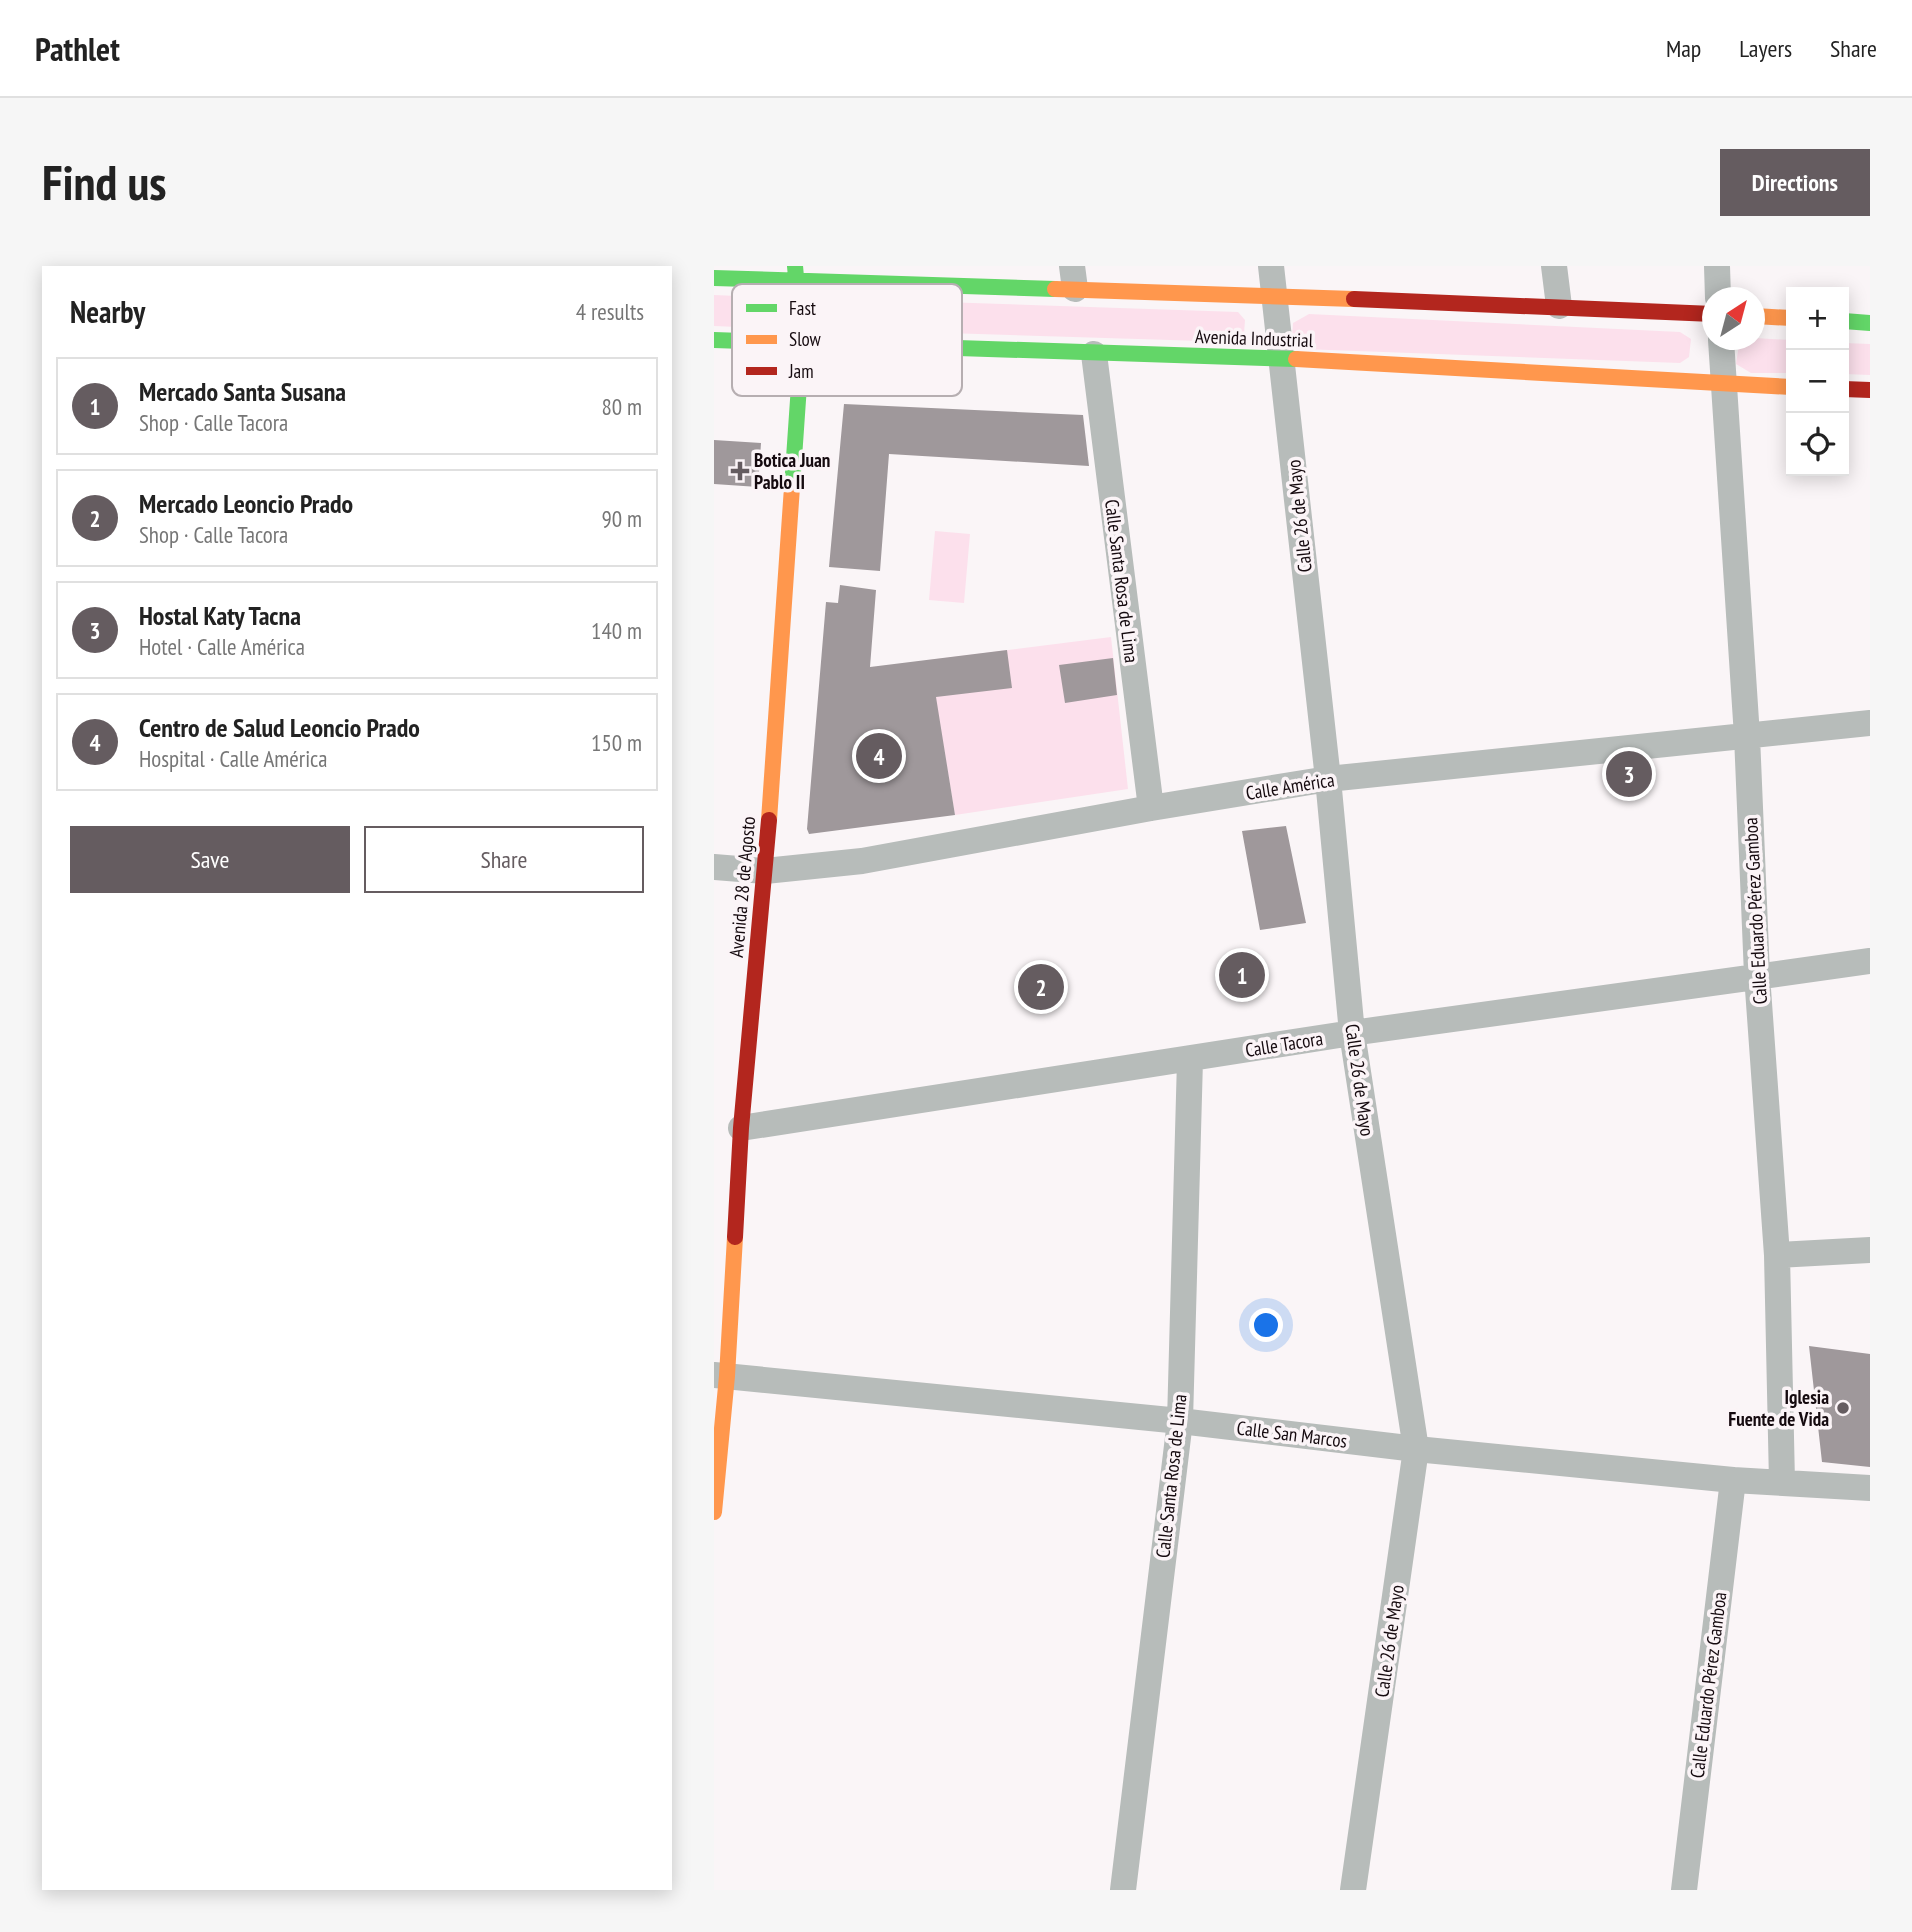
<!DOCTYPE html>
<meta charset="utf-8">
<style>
body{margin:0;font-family:"PT Sans Narrow",sans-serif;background:#f6f6f6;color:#222}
.controls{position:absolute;right:21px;top:21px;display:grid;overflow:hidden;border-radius:0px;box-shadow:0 4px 18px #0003}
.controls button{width:63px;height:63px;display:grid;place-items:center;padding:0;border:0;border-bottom:2px solid #e0e0e0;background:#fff;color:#222;font:35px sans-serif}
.compass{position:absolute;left:988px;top:21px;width:63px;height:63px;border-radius:50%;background:#fff;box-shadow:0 4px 18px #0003;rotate:36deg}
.you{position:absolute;left:553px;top:1060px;width:24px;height:24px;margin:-18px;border:5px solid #fff;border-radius:50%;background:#1a73e8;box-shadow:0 0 0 10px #1a73e833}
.badge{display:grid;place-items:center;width:46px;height:46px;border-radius:50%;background:#655c60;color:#fff;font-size:23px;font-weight:700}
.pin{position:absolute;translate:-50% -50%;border:4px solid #fff;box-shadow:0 2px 7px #0006}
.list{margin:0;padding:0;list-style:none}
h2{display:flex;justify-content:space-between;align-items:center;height:91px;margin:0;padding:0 28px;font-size:30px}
h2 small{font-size:23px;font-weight:400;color:#767676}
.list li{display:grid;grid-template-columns:46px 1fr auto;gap:21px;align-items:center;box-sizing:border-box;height:98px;margin:0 14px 14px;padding:0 14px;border:2px solid #e0e0e0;border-radius:0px}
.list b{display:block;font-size:26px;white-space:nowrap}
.list p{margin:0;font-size:23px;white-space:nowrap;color:#767676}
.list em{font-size:23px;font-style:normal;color:#767676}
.actions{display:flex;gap:14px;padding:21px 28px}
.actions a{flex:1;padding:16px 0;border:2px solid #655c60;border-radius:0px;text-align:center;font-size:24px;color:#655c60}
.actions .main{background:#655c60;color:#fff}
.icon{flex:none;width:38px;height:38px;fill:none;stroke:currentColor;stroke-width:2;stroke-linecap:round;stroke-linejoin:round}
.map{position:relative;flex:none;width:1156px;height:1624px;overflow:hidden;border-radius:0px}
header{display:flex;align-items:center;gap:42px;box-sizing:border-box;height:98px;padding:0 35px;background:#fff;border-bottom:2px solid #e0e0e0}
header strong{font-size:33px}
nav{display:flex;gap:38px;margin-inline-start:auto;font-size:24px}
.intro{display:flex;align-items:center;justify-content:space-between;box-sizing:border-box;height:168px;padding:0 42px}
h1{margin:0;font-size:49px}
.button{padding:18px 32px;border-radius:0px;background:#655c60;color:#fff;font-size:24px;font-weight:700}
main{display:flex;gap:42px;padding:0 42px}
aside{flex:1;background:#fff;border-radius:0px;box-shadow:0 4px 18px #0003}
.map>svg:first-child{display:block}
.green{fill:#fce0ec}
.building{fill:#9f989b}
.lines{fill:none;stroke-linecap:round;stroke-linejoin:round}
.street{stroke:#b7bcba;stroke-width:26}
.fast{stroke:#63d668;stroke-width:16}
.slow{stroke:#ff974d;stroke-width:16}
.jam{stroke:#b3261e;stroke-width:16}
.poi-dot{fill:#655c60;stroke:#fbf4f7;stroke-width:2.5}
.labels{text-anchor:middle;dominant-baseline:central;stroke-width:7;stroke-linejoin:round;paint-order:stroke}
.street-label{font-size:19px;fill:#150a0f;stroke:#fbf4f7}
.poi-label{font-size:19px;font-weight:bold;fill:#150a0f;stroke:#fbf4f7;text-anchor:start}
.key{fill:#fbf4f7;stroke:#b6aeb1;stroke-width:2}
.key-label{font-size:19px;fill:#150a0f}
</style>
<header>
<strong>Pathlet</strong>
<nav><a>Map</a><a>Layers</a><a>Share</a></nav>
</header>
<div class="intro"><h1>Find us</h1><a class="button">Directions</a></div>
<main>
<aside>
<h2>Nearby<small>4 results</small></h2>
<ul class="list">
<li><span class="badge">1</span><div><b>Mercado Santa Susana</b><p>Shop · Calle Tacora</p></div><em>80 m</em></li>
<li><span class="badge">2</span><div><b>Mercado Leoncio Prado</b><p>Shop · Calle Tacora</p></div><em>90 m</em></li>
<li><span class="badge">3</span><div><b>Hostal Katy Tacna</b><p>Hotel · Calle América</p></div><em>140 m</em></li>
<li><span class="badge">4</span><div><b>Centro de Salud Leoncio Prado</b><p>Hospital · Calle América</p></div><em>150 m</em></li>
</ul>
<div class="actions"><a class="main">Save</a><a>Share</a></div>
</aside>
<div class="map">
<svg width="1156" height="1624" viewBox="0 0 1156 1624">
<rect width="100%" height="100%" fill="#faf5f7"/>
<path class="green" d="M 0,29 L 46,31 L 55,40 L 54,55 L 47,62 L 0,60 Z
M 138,33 L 524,46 L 531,54 L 530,68 L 521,76 L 136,64 L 126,58 L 127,39 Z
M 595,48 L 966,66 L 977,73 L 975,91 L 966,97 L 588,83 L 578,73 L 579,57 Z
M 1041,72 L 1077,74 L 1077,107 L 1037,107 L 1022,98 L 1025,78 L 1030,74 Z
M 1130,77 L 1156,78 L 1156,109 L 1130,108 Z
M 221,265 L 256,268 L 250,337 L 215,334 Z
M 397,371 L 414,523 L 241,549 L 215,394 Z"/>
<path class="building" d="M 130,138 L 369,149 L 375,200 L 175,188 L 166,305 L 115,301 Z
M 0,174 L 47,177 L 44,221 L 0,218 Z
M 126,319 L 162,324 L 156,401 L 293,384 L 298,422 L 222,431 L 241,549 L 95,568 L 93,563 L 112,336 L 124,337 Z
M 399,392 L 403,429 L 351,437 L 345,399 Z
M 572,560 L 592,657 L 546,664 L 528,565 Z
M 1095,1080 L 1156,1088 L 1156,1201 L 1108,1196 Z"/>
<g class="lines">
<path class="street" d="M 358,0 L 361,23
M 557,0 L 614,513 L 638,767 L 702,1183 L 639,1624
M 840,0 L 845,40
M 1003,0 L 1004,32
M 1007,74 L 1033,470 L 1043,709 L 1063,989 L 1068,1216
M 380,88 L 437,542
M 0,601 L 51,605 L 148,595 L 437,542 L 614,513 L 1156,457
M 27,862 L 638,767 L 1156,695
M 1063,989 L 1156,984
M 0,1109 L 466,1155 L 702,1183 L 1019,1214 L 1156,1222
M 409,1624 L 466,1155 L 476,794
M 970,1624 L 1019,1214"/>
<path class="fast" d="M 0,12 L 341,23
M 1130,55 L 1156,57
M 0,74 L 582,93
M 78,221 L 88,76 L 81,0"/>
<path class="slow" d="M 341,23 L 640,33
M 1041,50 L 1077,52
M 582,93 L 1077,121
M 55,554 L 78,221
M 0,1246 L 13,1110 L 21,971"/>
<path class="jam" d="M 640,33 L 999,48
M 1130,123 L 1156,124
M 21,971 L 27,862 L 55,554"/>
</g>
<g class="poi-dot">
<path d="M22.5 194.5h7v7h7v7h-7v7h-7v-7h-7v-7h7z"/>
<circle cx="1129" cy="1142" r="7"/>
</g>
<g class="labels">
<g class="street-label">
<text transform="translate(540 72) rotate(2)">Avenida Industrial</text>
<text transform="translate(585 250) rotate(-96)">Calle 26 de Mayo</text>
<text transform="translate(408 315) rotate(83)">Calle Santa Rosa de Lima</text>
<text transform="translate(576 520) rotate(-9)">Calle América</text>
<text transform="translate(28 621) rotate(-85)">Avenida 28 de Agosto</text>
<text transform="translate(1041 645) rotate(-93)">Calle Eduardo Pérez Gamboa</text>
<text transform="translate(570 778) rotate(-9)">Calle Tacora</text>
<text transform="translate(646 814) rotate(82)">Calle 26 de Mayo</text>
<text transform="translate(578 1168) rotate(7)">Calle San Marcos</text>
<text transform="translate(457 1210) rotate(-84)">Calle Santa Rosa de Lima</text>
<text transform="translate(675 1375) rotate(-82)">Calle 26 de Mayo</text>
<text transform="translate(994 1419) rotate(-83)">Calle Eduardo Pérez Gamboa</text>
</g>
<g class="poi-label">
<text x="40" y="194">Botica Juan<tspan x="40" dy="22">Pablo II</tspan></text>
<text x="1115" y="1131" text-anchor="end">Iglesia<tspan x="1115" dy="22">Fuente de Vida</tspan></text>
</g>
</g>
<rect x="18" y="18" width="230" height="112" rx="10" class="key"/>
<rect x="32" y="38" width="31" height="8" fill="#63d668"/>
<rect x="32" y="69" width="31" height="9" fill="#ff974d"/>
<rect x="32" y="101" width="31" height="8" fill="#b3261e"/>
<g class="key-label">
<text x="75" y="49">Fast</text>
<text x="75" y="80">Slow</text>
<text x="75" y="112">Jam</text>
</g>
</svg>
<div class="controls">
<button>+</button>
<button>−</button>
<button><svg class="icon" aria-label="locate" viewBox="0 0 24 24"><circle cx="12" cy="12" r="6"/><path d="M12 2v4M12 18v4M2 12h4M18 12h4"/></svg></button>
</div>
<svg class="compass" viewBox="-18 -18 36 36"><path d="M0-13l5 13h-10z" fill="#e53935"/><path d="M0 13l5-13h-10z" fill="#767676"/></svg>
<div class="you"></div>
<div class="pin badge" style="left:528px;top:709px">1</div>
<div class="pin badge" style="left:327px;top:721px">2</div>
<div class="pin badge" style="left:915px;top:508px">3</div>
<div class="pin badge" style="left:165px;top:490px">4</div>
</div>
</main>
